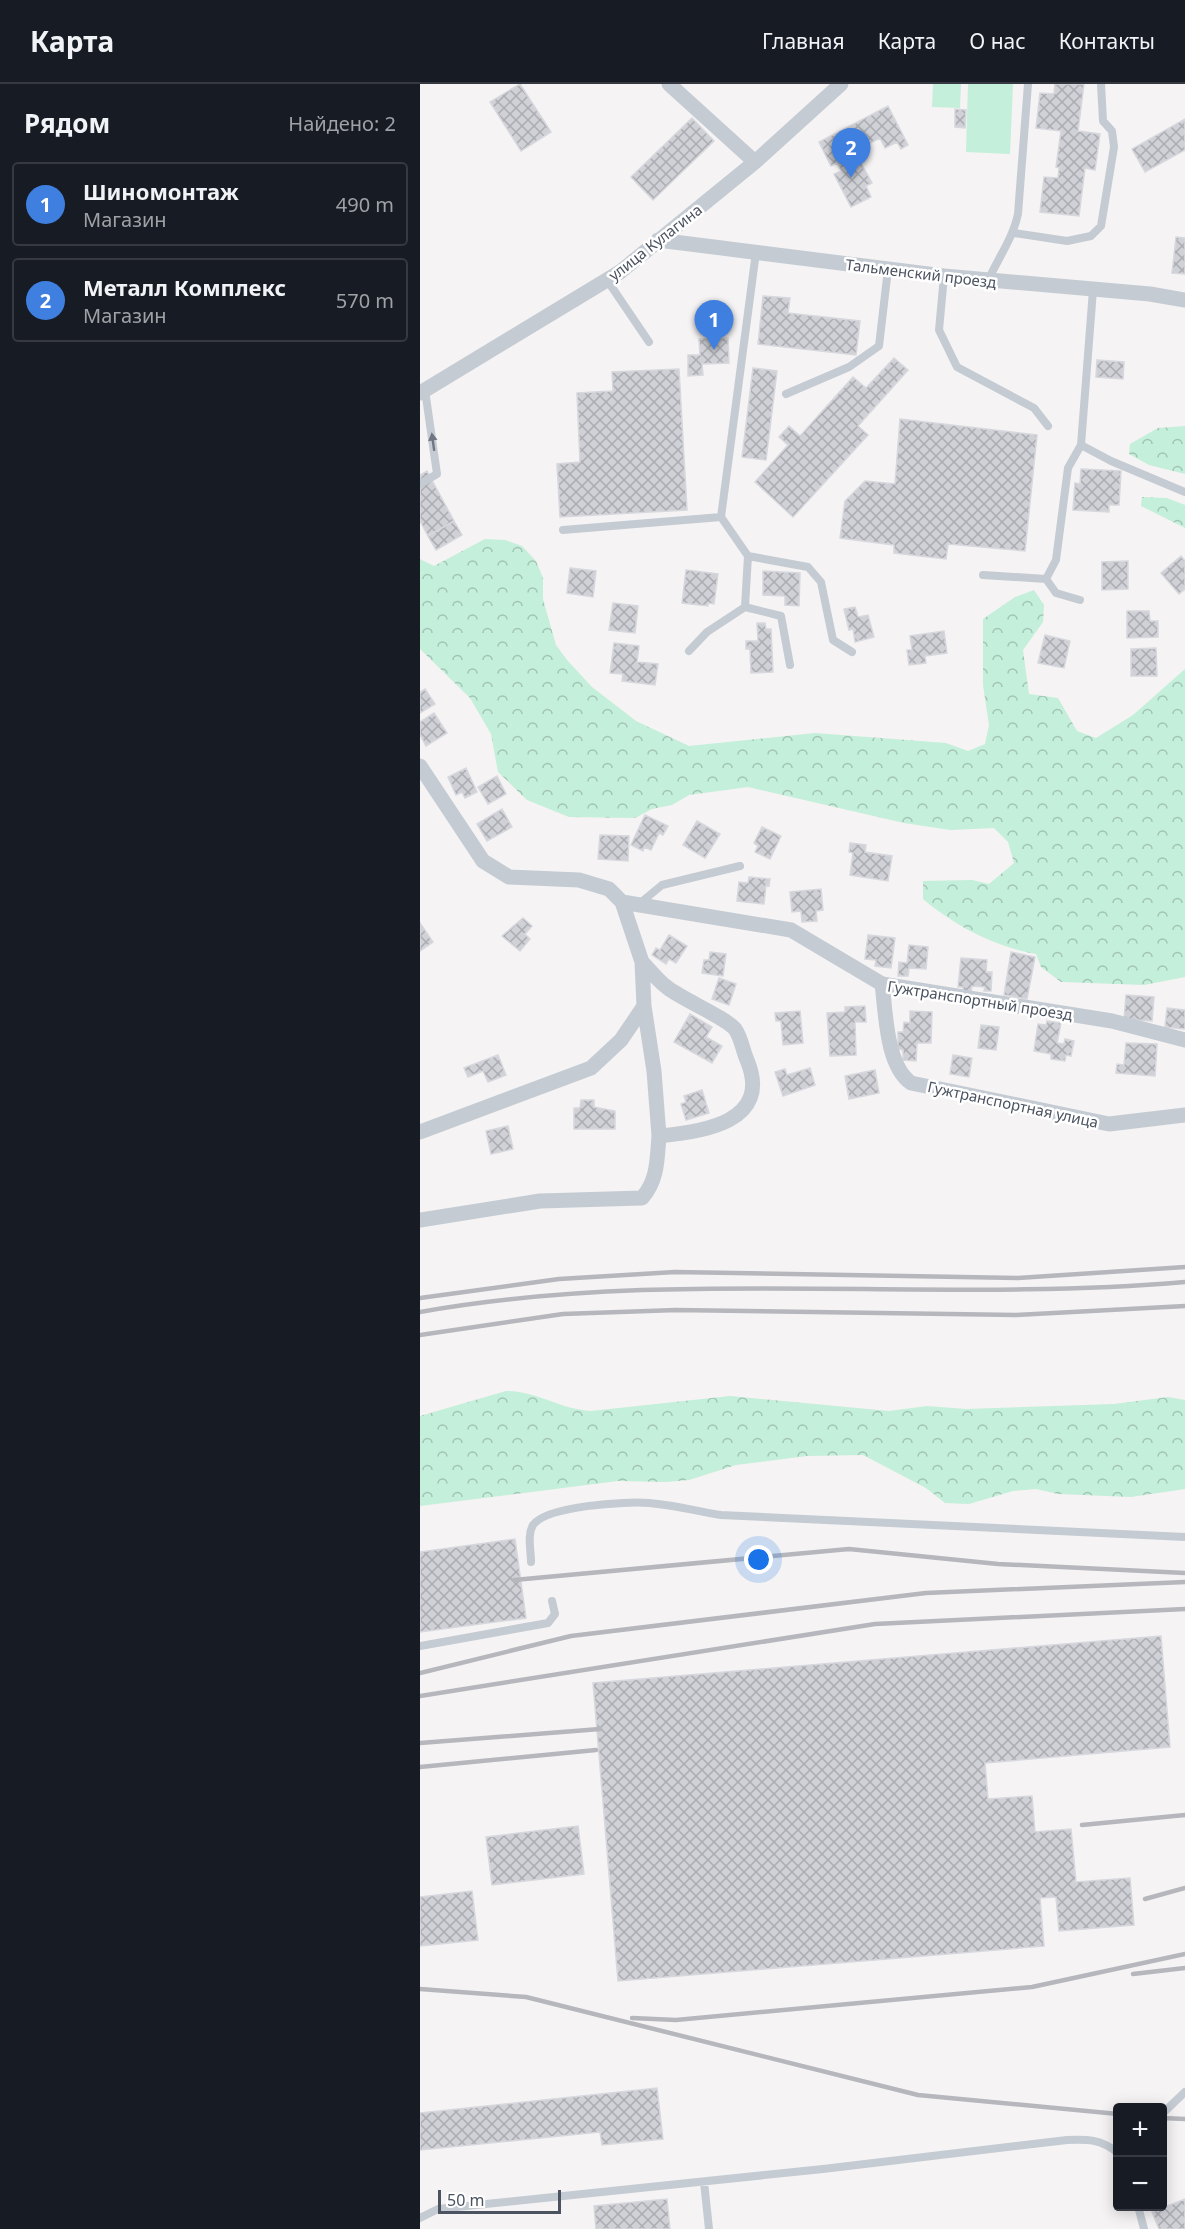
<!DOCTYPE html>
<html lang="ru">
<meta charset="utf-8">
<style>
body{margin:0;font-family:"Noto Sans",sans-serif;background:#20242c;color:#f1f3f6}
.controls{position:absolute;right:18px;bottom:18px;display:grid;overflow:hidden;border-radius:6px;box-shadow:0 3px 15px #0003}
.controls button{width:54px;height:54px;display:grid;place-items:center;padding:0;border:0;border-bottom:2px solid #363941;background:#171b24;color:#f1f3f6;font:30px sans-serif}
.scale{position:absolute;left:18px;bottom:15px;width:123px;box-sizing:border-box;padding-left:6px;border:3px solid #4b5360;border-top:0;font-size:16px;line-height:21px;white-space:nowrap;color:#4b5360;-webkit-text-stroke:4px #fff;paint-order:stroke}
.you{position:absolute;left:339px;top:1476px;width:21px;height:21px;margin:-15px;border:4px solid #fff;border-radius:50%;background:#1a73e8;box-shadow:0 0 0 9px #1a73e833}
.badge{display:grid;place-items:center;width:39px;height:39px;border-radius:50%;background:#7c3aed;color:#fff;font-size:20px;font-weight:700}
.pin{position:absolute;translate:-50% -50px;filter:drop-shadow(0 2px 3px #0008)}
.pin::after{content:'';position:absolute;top:32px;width:21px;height:18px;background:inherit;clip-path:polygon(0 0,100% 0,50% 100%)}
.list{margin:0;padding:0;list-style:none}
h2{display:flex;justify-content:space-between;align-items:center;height:78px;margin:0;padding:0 24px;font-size:26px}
h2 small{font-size:20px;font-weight:400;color:#9ea1a6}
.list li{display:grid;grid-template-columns:39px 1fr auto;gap:18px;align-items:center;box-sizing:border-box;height:84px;margin:0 12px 12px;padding:0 12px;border:2px solid #363941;border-radius:6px}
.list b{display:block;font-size:22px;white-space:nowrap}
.list p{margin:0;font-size:20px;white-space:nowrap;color:#9ea1a6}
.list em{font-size:20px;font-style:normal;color:#9ea1a6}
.map{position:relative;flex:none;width:765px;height:2145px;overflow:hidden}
header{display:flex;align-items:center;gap:36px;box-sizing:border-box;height:84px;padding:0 30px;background:#171b24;border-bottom:2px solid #363941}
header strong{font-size:28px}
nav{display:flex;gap:33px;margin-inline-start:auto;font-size:21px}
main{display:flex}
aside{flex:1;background:#171b24}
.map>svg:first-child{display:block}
.forest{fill:url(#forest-crowns)}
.garden{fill:#c4efda}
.building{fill:url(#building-cross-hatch);stroke:#d7d8de;stroke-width:1.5}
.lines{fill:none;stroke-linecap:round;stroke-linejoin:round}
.lane{stroke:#c4cbd3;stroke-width:8}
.street{stroke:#c4cbd3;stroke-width:15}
.rail{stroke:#b5b7bd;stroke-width:4.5}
.oneway{fill:#6f7782}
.labels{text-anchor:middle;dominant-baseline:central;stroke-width:5;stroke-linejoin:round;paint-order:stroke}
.street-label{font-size:15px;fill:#4b5360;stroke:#fff}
</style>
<header>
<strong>Карта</strong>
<nav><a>Главная</a><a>Карта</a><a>О нас</a><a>Контакты</a></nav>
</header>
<main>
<aside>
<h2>Рядом<small>Найдено: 2</small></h2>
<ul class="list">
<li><span class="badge" style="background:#3f7fe0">1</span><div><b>Шиномонтаж</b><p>Магазин</p></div><em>490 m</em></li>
<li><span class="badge" style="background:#3f7fe0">2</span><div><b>Металл Комплекс</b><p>Магазин</p></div><em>570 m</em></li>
</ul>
</aside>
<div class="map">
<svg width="765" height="2145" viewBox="0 0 765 2145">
<defs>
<pattern id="forest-crowns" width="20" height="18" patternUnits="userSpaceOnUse" patternTransform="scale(1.5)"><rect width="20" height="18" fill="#c4efda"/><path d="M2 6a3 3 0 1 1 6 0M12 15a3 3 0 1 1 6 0" fill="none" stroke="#a1c4b4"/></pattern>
<pattern id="building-cross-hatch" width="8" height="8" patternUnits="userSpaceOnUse" patternTransform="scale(1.5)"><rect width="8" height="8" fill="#d0d1d7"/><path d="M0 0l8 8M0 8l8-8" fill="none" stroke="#abacb2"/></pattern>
</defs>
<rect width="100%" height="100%" fill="#f5f3f3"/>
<path class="forest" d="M 765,342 L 765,390 L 729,381 L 709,370 L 710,360 L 738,344 Z
M 722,413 L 747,414 L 765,421 L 765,444 L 721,422 Z
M 65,455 L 85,456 L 102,462 L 116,477 L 123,494 L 123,515 L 136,561 L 147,576 L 172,603 L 216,637 L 269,662 L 395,649 L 526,659 L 548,667 L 565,660 L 569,641 L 563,601 L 563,535 L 595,513 L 614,506 L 624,521 L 623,538 L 603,566 L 609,610 L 638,614 L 657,647 L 676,654 L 713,631 L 765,585 L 765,893 L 724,901 L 641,898 L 621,883 L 616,870 C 575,863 535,842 503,815 L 503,797 L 552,796 L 569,800 L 594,779 L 588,758 L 574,744 L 530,746 L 484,739 L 328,703 L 269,711 L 252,721 L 232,725 L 215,734 L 149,733 L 107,716 L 78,688 L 71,650 L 50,614 L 0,565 L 0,475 L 14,482 Z
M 86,1307 C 117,1307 139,1325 171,1327 L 310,1312 L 469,1327 L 507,1322 L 546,1325 L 694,1320 L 748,1313 L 765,1316 L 765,1405 L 711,1413 L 638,1410 L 616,1405 L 593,1407 L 549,1420 L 525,1419 L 506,1404 L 443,1371 L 387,1372 L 316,1381 L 269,1396 L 246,1398 L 198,1397 L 0,1422 L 0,1332 Z"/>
<path class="garden" d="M 513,0 L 541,0 L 540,24 L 512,23 Z
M 548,0 L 593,0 L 590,70 L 546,68 Z"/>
<path class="building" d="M 100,0 L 131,48 L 101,67 L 70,18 Z
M 635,0 L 664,0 L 658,47 L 680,50 L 675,86 L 665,84 L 659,132 L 620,128 L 624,93 L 638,94 L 639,84 L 636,83 L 641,47 L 616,44 L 620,9 L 634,10 Z
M 468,22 L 488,61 L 481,65 L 477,58 L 465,64 L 460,54 L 442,63 L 447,73 L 440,77 L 452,99 L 446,102 L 451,113 L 431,123 L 414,90 L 421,87 L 417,79 L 411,82 L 399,58 Z
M 535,25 L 546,26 L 545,44 L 535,43 Z
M 272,34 L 294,57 L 233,116 L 211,93 Z
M 765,35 L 765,66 L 725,88 L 712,65 Z
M 756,153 L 765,154 L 765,190 L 752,189 Z
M 343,212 L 370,214 L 368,229 L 440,237 L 436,271 L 338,260 Z
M 308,254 L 309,279 L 282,280 L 283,291 L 268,292 L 268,271 L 280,271 L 279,255 Z
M 474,274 L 488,286 L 438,342 L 448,351 L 373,433 L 335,398 L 368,361 L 359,353 L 369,342 L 380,352 L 433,293 L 446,304 Z
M 677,276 L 704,278 L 703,295 L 676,293 Z
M 333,284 L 357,287 L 346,376 L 322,373 Z
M 259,285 L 267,426 L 140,433 L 137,380 L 160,378 L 157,309 L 193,307 L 192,288 Z
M 480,335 L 617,351 L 605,467 L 528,460 L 526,475 L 474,469 L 474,461 L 420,454 L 425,417 L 445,397 L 475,400 Z
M 661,385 L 701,387 L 699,421 L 689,421 L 689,428 L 653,426 L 655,399 L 660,400 Z
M 7,387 L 34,437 L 8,452 L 0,437 L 0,391 Z
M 34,437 L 42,451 L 16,466 L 8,452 Z
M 761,472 L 765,477 L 765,505 L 759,510 L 741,489 Z
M 708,477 L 708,505 L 682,506 L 682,478 Z
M 150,484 L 176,487 L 173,513 L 147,509 Z
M 266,486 L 298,490 L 294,520 L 288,519 L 288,522 L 262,519 Z
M 343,487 L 380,489 L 379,522 L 365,521 L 365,512 L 343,511 Z
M 193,519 L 218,522 L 215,549 L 189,546 Z
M 435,523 L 438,533 L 448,531 L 454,553 L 435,558 L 433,545 L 429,546 L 424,525 Z
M 707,527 L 729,527 L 730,537 L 738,537 L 738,553 L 707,554 Z
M 337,539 L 345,539 L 346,545 L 351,545 L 353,588 L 331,589 L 330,565 L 326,565 L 326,557 L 338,557 Z
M 524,547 L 527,569 L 505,572 L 506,579 L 489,581 L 487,566 L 492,566 L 490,552 Z
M 625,551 L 650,557 L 644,584 L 618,579 Z
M 194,559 L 219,562 L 217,578 L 238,580 L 235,601 L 202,597 L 203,590 L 190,589 Z
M 736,564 L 737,592 L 711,592 L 711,565 Z
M 5,605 L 15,620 L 0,629 L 0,608 Z
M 14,629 L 27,649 L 6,662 L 0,651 L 0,638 Z
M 46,684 L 57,708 L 45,714 L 42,708 L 36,711 L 28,693 Z
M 77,692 L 86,710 L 68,720 L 58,703 Z
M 82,725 L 92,743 L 67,757 L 57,740 Z
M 225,731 L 248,742 L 243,751 L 239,749 L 231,766 L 224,763 L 223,767 L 211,761 Z
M 277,737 L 300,750 L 285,774 L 263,761 Z
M 342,743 L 361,752 L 350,775 L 335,768 L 338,762 L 334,759 Z
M 180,751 L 209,752 L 208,777 L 178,775 Z
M 430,759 L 446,761 L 445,768 L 472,772 L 468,797 L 430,791 L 433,769 L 429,768 Z
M 329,793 L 350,795 L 349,802 L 346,801 L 344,820 L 317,817 L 319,798 L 328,799 Z
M 401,805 L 403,826 L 396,827 L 397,837 L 382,838 L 381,827 L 372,828 L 370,808 Z
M 103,834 L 112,842 L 105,850 L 110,855 L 100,867 L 82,852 Z
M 0,839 L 13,858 L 0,867 Z
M 249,851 L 267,862 L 256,879 L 249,875 L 246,880 L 232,871 L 236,864 L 240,866 Z
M 448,851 L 475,854 L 471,884 L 455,882 L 456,876 L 445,875 Z
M 489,861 L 508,863 L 506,885 L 489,884 L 488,892 L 478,892 L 479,878 L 487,879 Z
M 290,868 L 306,870 L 303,892 L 282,889 L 284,876 L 289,876 Z
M 591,868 L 615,873 L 607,915 L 584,911 Z
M 541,874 L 567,876 L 566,888 L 572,888 L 571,907 L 564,907 L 565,903 L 552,902 L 551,907 L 543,907 L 543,903 L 538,903 Z
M 299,894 L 316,900 L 309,921 L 292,915 Z
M 706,911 L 734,913 L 732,937 L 704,935 Z
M 445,922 L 446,938 L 435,938 L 436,971 L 410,972 L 407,929 L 425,928 L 425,923 Z
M 747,924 L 765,926 L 765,945 L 745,943 Z
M 380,927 L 383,959 L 363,961 L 361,937 L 356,937 L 355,929 Z
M 490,927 L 512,928 L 511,959 L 497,959 L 496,977 L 483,976 L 483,966 L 478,965 L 478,948 L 483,948 L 484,938 L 490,939 Z
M 270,930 L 292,943 L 286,953 L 302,962 L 292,979 L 254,958 Z
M 627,937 L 641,939 L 637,959 L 644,960 L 645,955 L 654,957 L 651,972 L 646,971 L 645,977 L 631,975 L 631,970 L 614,967 L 618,940 L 626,941 Z
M 561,941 L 579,943 L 576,966 L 558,964 Z
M 706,959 L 737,960 L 735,992 L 696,989 L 697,980 L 704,981 Z
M 78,971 L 86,991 L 68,998 L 63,987 L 48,993 L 44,984 Z
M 533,971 L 552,974 L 549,993 L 530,990 Z
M 390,984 L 395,1001 L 363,1012 L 355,988 L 365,985 L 367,991 Z
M 455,986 L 459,1009 L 429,1015 L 425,992 Z
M 282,1006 L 289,1029 L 266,1036 L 261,1020 L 266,1018 L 264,1012 Z
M 161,1016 L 174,1016 L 174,1023 L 195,1027 L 195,1045 L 154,1045 L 154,1024 L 160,1024 Z
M 88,1042 L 93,1065 L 71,1070 L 66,1047 Z
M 95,1455 L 106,1534 L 0,1548 L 0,1468 Z
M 741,1552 L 750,1663 L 565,1679 L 568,1715 L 612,1712 L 615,1748 L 651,1745 L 656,1798 L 710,1794 L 714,1841 L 639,1847 L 636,1813 L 620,1814 L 624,1862 L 198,1897 L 173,1599 Z
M 158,1742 L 164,1790 L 72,1801 L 66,1753 Z
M 52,1807 L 58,1856 L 0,1862 L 0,1813 Z
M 237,2004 L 243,2055 L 182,2061 L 180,2048 L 0,2066 L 0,2029 Z
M 247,2115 L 250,2145 L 176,2145 L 174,2122 Z
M 765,2115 L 765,2145 L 739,2145 L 732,2128 Z"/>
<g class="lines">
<path class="lane" d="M 594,149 L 647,157 L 671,152 L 681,142 L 694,63 L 692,47 L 683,37 L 681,0
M 524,192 L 519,246 L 537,283 L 614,324 L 628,342
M 187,196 L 229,258
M 568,197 C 578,174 593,154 598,130 L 608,0
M 366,310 L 429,283 L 459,262 L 468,185
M 661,361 L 691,377 L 765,408
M 0,400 L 17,390 L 5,306
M 143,446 L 301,433
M 328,472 L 388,483 L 401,498 L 413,556 L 432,568
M 563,491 L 626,495 L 636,509 L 660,516
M 626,495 L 636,476 L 648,384 L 661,361 L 673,206
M 325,523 L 361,532 L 370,581
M 269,567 L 287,548 L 325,523 L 328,472 L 301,433 L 336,168
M 219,820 L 242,801 L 320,782
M 111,1478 C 111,1466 107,1451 113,1441 C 126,1422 206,1417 229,1419 C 253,1421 277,1427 301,1431 L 765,1453
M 0,1562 L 128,1539 L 135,1530 L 132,1517
M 742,2030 L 765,2008
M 284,2098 L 289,2145
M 718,2122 L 724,2145
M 0,2134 L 18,2125 L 403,2085 L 647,2056 C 667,2055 681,2055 698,2069"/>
<path class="street" d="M 249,0 L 335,78
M 238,156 L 524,192 L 730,210 L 765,216
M 0,309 L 200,188 L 335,78 L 421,0
M 0,682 L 63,777 L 89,793 L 159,796 L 189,805 L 202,818 L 371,846 L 462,900 L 692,937 L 765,956
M 222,878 C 230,886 238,897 248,904 C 262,915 306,934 315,945 C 321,953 323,967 327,976 C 353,1038 283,1048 239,1052 L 234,987 L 224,922
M 462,900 C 466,930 466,981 491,999 L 689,1040 L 765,1031
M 0,1048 L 171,984 L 201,956 L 224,922 L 222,878 L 202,818
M 0,1136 L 120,1117 L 222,1114 C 238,1096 237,1075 239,1052"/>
<path class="rail" d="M 0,1214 L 139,1195 L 255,1188 L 598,1194 L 765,1183
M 0,1228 C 253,1183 510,1220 765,1198
M 0,1251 L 143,1230 L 256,1226 L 596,1231 L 765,1222
M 94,1496 L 429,1465 L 578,1480 L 765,1489
M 0,1589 L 151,1552 L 506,1509 L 765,1498
M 0,1612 L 455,1540 L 765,1525
M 0,1659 L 180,1645
M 0,1683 L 176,1666
M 662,1741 L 765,1731
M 725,1815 L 765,1804
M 713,1890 L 765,1884
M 0,1905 L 106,1913 L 498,2011 L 698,2030
M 212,1934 L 256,1936 L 612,1903 L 765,1870
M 742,2034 L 765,2035"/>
</g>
<defs><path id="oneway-solid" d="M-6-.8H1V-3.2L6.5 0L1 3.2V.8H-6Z" transform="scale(1.5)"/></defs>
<use class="oneway" href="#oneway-solid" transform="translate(13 358) rotate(-98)"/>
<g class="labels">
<g class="street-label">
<text transform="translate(235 158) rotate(-38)">улица Кулагина</text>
<text transform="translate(501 189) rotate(7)">Тальменский проезд</text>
<text transform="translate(560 916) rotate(9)">Гужтранспортный проезд</text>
<text transform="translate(593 1020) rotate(12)">Гужтранспортная улица</text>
</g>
</g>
</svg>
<div class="controls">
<button>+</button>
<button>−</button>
</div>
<div class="scale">50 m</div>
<div class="you"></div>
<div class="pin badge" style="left:294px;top:266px;background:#3f7fe0">1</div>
<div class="pin badge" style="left:431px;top:94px;background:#3f7fe0">2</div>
</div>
</main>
